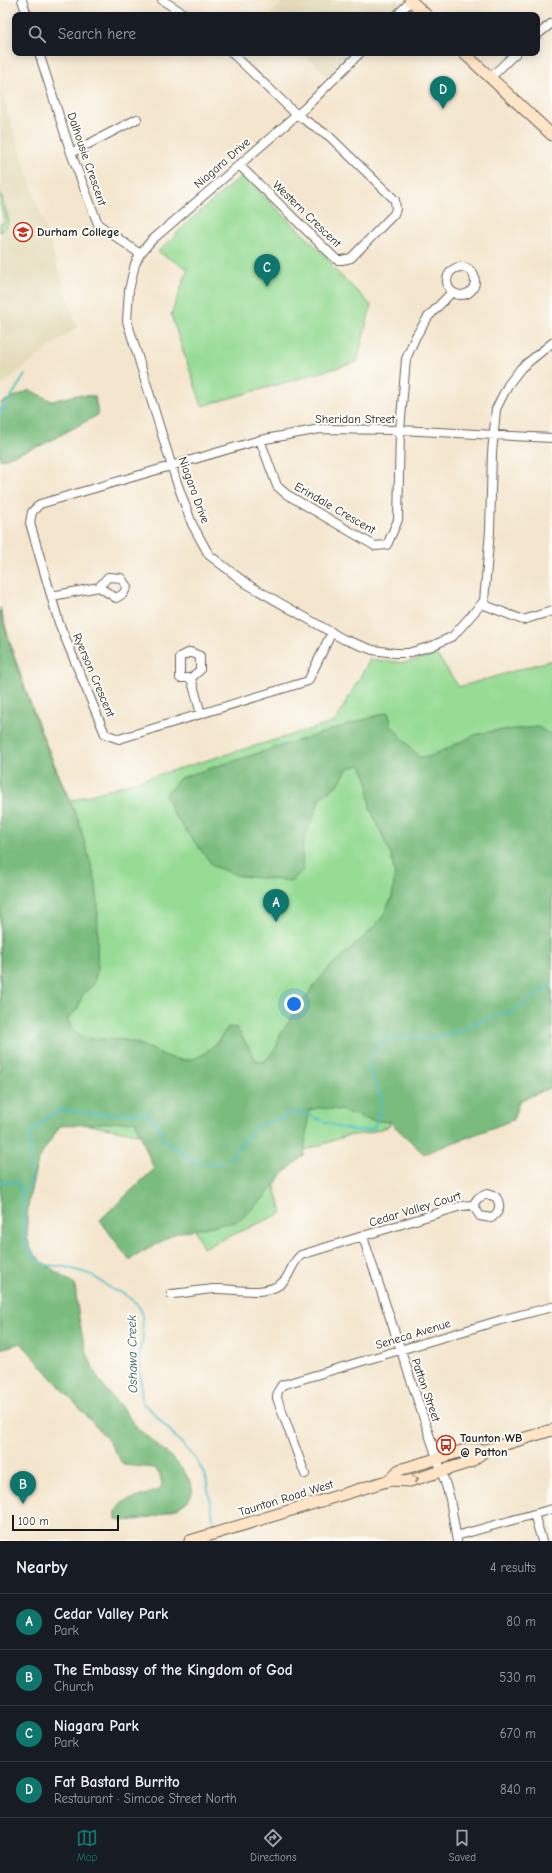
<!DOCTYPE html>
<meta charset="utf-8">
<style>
body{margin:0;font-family:"Comic Neue",sans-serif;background:#20242c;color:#f1f3f6}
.scale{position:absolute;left:12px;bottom:10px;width:107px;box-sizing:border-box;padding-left:4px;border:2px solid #1c1c1c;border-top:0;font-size:11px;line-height:14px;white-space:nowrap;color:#1c1c1c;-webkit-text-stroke:3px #fdfcf7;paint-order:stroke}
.you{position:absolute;left:294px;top:1004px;width:14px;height:14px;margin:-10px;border:3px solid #fff;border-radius:50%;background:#1a73e8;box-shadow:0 0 0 6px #1a73e833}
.badge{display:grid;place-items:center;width:26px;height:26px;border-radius:50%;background:#0f766e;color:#fff;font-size:13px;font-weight:700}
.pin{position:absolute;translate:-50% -33px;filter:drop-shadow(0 1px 2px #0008)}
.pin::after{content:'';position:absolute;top:21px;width:14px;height:12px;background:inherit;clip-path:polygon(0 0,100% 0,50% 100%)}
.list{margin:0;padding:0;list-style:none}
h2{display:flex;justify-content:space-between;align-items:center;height:52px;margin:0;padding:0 16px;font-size:17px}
h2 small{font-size:13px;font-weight:400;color:#9ea1a6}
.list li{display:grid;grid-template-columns:26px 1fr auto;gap:12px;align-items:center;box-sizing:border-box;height:56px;padding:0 16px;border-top:1px solid #363941}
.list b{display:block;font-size:15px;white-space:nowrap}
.list p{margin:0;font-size:13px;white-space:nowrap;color:#9ea1a6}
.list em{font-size:13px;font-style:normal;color:#9ea1a6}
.icon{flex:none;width:22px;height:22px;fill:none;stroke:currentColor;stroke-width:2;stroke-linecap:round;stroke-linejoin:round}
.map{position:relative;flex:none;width:552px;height:1541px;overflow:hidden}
.search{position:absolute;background:#171b24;box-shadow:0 2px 10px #0003;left:12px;right:12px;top:12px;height:44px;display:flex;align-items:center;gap:10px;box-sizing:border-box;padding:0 14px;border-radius:8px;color:#9ea1a6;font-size:15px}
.sheet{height:276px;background:#171b24}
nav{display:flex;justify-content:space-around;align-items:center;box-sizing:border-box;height:56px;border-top:1px solid #363941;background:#171b24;font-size:11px;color:#9ea1a6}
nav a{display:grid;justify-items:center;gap:2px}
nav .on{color:#0f766e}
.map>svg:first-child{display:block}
.built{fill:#e4dbba}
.green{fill:#97dc95;stroke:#5a7c58}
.forest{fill:#79bc7e;stroke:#4a6c4d}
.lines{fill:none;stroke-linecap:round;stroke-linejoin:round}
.stream{stroke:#51bfc8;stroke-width:2}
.minor-casing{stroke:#68635a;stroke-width:10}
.secondary-casing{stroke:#68635a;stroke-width:13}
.minor{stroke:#fff;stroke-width:8}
.secondary{stroke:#ffe4c6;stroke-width:11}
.oneway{stroke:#998a7a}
.labels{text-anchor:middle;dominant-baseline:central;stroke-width:4;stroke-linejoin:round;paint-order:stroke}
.street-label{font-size:12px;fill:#1c1c1c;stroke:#fdfcf7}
.poi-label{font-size:12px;font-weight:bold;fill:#1c1c1c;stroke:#fdfcf7;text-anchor:start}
.water-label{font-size:13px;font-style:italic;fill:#315d61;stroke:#fdfcf7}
</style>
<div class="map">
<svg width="552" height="1541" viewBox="0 0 552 1541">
<rect width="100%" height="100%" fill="#fdfcf7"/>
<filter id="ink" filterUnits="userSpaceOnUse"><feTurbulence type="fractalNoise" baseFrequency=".025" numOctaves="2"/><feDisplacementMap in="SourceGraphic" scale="8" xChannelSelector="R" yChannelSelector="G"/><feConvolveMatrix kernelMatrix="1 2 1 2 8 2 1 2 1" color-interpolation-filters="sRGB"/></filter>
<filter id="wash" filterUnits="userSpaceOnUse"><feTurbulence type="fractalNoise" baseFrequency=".012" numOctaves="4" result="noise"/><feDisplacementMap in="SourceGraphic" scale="16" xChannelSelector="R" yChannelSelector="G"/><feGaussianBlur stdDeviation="0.9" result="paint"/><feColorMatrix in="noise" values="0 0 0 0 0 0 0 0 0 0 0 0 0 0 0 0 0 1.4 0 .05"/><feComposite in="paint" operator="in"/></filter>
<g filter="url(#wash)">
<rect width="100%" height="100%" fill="#f4e6ce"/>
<path class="built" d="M 284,0 L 397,0 L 403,5 L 392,15 L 270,15 Z
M 303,53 L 353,53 L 328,78 Z
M 0,88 L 77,327 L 0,386 Z"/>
<path class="green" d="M 242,175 L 333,263 L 332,267 L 371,305 L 357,362 L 202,406 L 171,315 L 188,269 L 158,252 L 187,223 Z
M 0,191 L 9,221 L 6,228 L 0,232 L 0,224 L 6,222 L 0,205 Z
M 0,607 C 18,674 42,737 70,801 L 335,722 L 370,659 L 404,663 L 437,655 L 459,687 L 552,660 L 552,1087 L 519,1101 L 513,1120 L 385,1100 L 390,1126 L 369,1133 L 346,1136 L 269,1163 L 282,1213 L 203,1248 L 155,1137 L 60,1120 L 0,1189 Z"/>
<path class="forest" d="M 30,390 L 52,401 L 76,395 L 95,396 L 98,415 L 42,445 L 0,460 L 0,403 Z
M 0,611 L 12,653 L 39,729 L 62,785 L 78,819 L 96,882 L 98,906 L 97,972 L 93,985 L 82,996 L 78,1008 L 68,1019 C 70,1027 74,1033 83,1037 C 93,1041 114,1038 125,1040 C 148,1043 173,1068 198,1057 C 210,1052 221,1037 228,1027 L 237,1028 L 256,1060 L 264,1062 L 276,1048 L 281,1033 L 313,987 L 329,968 L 367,934 L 383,916 L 392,897 L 395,875 L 391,855 L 370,808 L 368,781 L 361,765 L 348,768 L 338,785 L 321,797 L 306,834 L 302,850 L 303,870 L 292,881 L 239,876 L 213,866 L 174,815 L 165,795 L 180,778 L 388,712 L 392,726 L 419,757 L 429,757 L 475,735 L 492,731 L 538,727 L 552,735 L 552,1087 L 519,1101 L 513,1120 L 424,1154 L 390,1122 L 369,1120 L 340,1110 L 320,1108 L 309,1110 L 304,1155 L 282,1175 L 264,1198 L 239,1221 L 176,1233 L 129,1260 L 100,1220 L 154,1169 L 135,1121 L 60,1126 C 53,1137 44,1148 39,1160 C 32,1178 20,1234 32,1250 C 42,1265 60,1274 75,1284 C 78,1318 83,1354 101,1383 C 107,1392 116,1401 123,1409 C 129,1417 135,1426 142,1432 C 158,1447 187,1466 192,1488 C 198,1511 131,1524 116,1520 L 116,1510 L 123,1502 L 159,1490 L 162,1485 L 160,1475 L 154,1468 L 123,1465 L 107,1439 L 21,1343 L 0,1349 Z"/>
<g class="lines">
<path class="stream" d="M 0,414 L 25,375
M 0,1182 L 17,1183 L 22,1193 L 25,1242 L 27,1248 L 37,1259 L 47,1265 L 66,1267 L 92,1275 L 113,1290 L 123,1293 L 137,1304 L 142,1312 L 143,1339 L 139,1351 L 142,1403 L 149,1408 L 196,1459 L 206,1478 L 215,1530
M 22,1193 L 31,1184 L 30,1134 L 52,1114 L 62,1110 L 97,1114 L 146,1113 L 161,1129 L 162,1139 L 171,1147 L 183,1151 L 196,1164 L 225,1163 L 233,1156 L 237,1149 L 256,1127 L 297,1112 L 304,1113 C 324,1121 354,1137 374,1128 L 383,1105 C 375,1072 356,1069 386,1038 L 429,1038 L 452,1034 L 495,1015 L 512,1012 L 552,985"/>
</g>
</g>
<g filter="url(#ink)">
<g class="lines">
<g class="minor-casing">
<path id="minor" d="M 22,0 L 27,15
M 162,0 L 186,15
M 397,15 L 411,1
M 537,35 L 552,23
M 39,53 L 71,153 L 98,224 L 140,254
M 232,53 L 297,115 L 329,136 L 395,200 L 396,209 L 394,214 L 351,258 L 342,260 L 337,260 L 239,165
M 360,53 L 305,108 L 151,241 L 140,254 L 135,264 L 129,290 L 127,321 L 176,480 L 192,524 L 209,555 L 247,584 L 343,639 L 373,650 L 395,653 L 408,653 L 432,646 L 453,636 L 484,601 L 490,531 L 492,453 L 496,409 L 508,385 L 521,368 L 552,343
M 490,78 L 516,53
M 71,153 L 137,119
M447 281a14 14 0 1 1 28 0a14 14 0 1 1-28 0Z
M 260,440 L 277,486 L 286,494 L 375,546 L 387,545 L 398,520 L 400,430 L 406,359 L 416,336 L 428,317 L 452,292
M 52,596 L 99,587 L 108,577 L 121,578 L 127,587 L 123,594 L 116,598 L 99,587
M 482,604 L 523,620 L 552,611
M 332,632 L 308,681 L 119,739 L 105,734 L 59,623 L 30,523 L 32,512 L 40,504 L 260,440 L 320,429 L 400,430 L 552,438
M 191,678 L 200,670 L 200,656 L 190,652 L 180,657 L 180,678 L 191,678 L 201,714
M 363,1237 L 445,1482 L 450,1499 L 457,1541
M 171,1294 C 186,1293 200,1290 215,1289 C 234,1288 268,1298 284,1281 C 291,1273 292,1262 301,1255 L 461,1206 L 473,1205 L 480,1216 L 491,1218 C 499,1213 502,1206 496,1197 L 487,1194 L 478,1198 L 473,1205
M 305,1474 L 277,1398 L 278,1391 L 282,1385 L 501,1320 L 552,1307
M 534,1514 L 542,1541
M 456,1536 L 552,1509"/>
</g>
<g class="secondary-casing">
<path id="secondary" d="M 410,0 L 426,15
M 464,53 L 552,135
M 390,1480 L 399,1470 L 436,1459 L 468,1449 L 486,1450 L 552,1430
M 190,1541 L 390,1480 L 410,1481 L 470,1462 L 486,1450"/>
</g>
<use href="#minor" class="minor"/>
<use href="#secondary" class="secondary"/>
</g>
<defs><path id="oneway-chevron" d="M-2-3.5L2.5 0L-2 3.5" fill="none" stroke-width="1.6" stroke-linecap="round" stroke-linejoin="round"/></defs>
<use class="oneway" href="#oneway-chevron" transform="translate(416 1479) rotate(-16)"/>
</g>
<defs>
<g id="university-ring" transform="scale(1)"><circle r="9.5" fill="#fdfcf7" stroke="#c8321e" stroke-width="1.5"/><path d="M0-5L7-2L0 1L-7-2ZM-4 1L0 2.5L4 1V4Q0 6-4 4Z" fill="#c8321e"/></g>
<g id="bus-ring" transform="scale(1)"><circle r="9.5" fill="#fdfcf7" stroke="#c8321e" stroke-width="1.5"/><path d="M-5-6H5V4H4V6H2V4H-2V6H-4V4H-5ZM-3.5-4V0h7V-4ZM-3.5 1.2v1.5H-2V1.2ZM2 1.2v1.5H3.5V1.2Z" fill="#c8321e"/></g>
</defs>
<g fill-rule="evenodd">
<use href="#university-ring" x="23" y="232"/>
<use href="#bus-ring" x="446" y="1445"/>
</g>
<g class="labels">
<g class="street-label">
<text transform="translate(87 159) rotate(71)">Dalhousie Crescent</text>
<text transform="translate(222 163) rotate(-41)">Niagara Drive</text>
<text transform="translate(307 214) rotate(44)">Western Crescent</text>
<text x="355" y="419">Sheridan Street</text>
<text transform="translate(194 490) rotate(70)">Niagara Drive</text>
<text transform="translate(335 508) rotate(30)">Erindale Crescent</text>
<text transform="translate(94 675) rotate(67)">Ryerson Crescent</text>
<text transform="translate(415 1209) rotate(-17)">Cedar Valley Court</text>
<text transform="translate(413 1334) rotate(-17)">Seneca Avenue</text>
<text transform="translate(426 1390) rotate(71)">Patton Street</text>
<text transform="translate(286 1498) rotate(-17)">Taunton Road West</text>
</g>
<g class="poi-label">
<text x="37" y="232">Durham College</text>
<text x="460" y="1438">Taunton WB<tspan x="460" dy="14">@ Patton</tspan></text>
</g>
<g class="water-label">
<text transform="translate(132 1354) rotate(-91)">Oshawa Creek</text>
</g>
</g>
</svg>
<div class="scale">100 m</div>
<div class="you"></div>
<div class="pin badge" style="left:276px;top:922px">A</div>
<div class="pin badge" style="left:23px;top:1504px">B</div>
<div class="pin badge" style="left:267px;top:287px">C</div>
<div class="pin badge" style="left:443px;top:109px">D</div>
<div class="search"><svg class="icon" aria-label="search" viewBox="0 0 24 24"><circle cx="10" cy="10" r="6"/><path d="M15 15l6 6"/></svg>Search here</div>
</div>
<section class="sheet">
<h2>Nearby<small>4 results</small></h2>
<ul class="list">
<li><span class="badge">A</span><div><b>Cedar Valley Park</b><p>Park</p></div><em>80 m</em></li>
<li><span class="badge">B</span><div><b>The Embassy of the Kingdom of God</b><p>Church</p></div><em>530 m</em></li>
<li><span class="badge">C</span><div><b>Niagara Park</b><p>Park</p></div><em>670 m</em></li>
<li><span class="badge">D</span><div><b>Fat Bastard Burrito</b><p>Restaurant · Simcoe Street North</p></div><em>840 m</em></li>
</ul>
</section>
<nav>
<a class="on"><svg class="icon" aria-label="map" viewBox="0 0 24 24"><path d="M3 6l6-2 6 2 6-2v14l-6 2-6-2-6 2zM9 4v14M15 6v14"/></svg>Map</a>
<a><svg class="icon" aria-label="directions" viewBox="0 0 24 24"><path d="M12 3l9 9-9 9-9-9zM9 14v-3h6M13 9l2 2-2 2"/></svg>Directions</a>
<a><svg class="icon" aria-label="saved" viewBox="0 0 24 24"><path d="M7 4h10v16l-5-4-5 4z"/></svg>Saved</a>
</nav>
